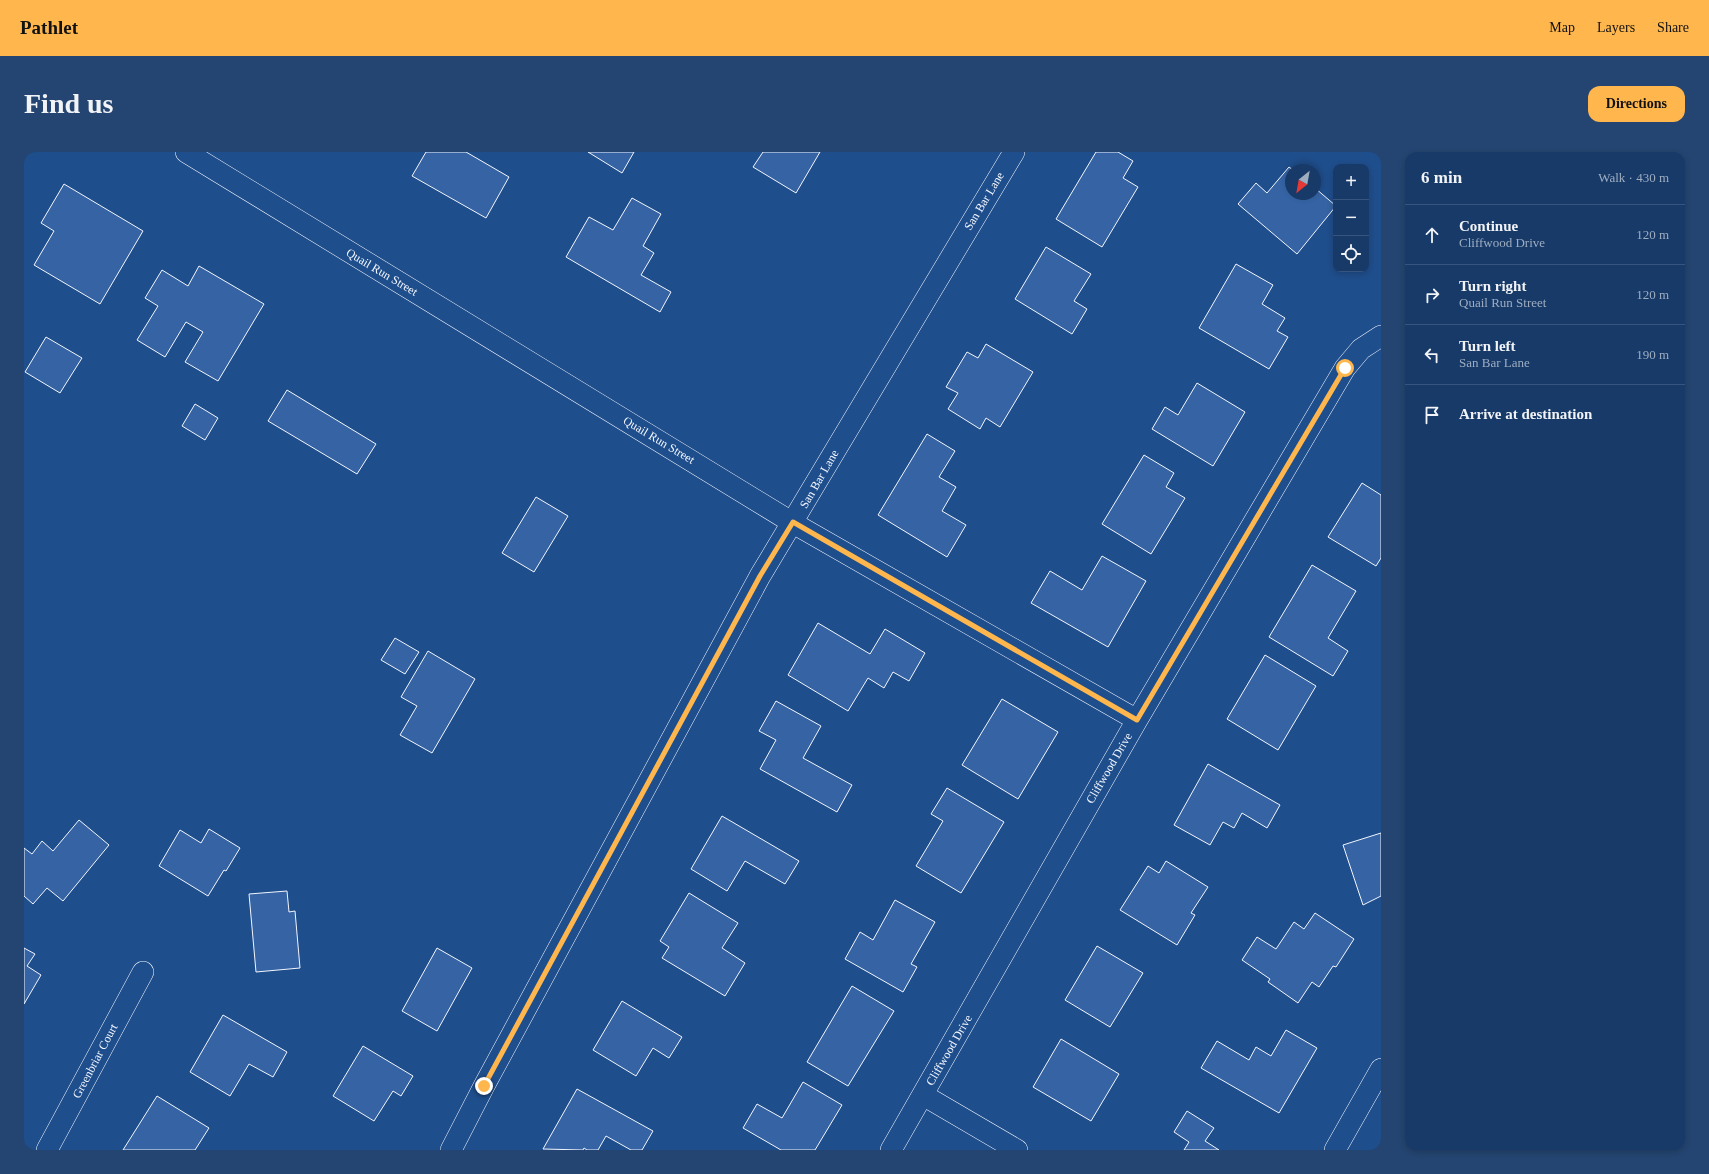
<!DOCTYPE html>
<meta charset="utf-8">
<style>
body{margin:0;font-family:"Times New Roman",serif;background:#244571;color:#f1f3f6}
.controls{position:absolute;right:12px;top:12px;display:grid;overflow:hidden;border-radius:8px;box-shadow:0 2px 6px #0003}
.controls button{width:36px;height:36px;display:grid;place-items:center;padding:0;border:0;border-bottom:1px solid #36547d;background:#173a69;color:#f1f3f6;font:20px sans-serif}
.compass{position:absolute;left:1261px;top:12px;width:36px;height:36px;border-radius:50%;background:#173a69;box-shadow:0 2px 6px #0003;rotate:211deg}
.stop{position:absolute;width:12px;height:12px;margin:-9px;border:3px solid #ffb74d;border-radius:50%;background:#fff}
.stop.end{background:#ffb74d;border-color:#fff;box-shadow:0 1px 4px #0008}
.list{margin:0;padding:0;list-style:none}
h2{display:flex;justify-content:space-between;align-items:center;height:52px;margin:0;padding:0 16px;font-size:17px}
h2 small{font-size:13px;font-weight:400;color:#9eadc0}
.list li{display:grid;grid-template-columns:26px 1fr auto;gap:12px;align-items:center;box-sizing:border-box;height:60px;padding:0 16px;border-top:1px solid #36547d}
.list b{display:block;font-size:15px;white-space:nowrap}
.list p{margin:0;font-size:13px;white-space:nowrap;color:#9eadc0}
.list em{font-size:13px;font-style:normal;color:#9eadc0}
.icon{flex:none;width:22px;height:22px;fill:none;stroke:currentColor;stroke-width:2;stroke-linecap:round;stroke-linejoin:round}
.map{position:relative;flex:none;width:1357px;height:998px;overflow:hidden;border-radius:12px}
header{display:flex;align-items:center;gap:24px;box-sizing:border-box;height:56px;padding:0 20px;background:#ffb74d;color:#111}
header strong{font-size:19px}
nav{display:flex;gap:22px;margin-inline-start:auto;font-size:14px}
.intro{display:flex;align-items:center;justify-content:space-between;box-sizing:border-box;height:96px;padding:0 24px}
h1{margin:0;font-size:28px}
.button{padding:10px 18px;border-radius:12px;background:#ffb74d;color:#111;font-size:14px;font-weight:700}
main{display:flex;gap:24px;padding:0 24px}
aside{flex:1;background:#173a69;border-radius:12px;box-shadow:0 2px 6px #0003}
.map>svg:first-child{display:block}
.building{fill:#3563a3;stroke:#f2f6ff}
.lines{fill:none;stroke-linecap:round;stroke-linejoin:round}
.minor-casing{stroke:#f2f6ff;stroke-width:22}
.minor{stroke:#1f4e8c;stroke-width:21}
.route{stroke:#ffb74d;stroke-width:5}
.labels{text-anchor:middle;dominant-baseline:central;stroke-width:3;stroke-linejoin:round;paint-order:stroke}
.street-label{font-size:12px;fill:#f2f6ff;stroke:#1f4e8c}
</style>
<header>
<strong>Pathlet</strong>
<nav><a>Map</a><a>Layers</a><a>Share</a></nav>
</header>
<div class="intro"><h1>Find us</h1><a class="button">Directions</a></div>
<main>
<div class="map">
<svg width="1357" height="998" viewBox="0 0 1357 998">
<rect width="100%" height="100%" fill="#1f4e8c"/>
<path class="building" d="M 402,0 L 442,0 L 485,25 L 462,66 L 388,24 Z
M 564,0 L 610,0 L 598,21 Z
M 739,0 L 796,0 L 772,41 L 729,15 Z
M 1072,0 L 1094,0 L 1109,9 L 1099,26 L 1114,35 L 1078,95 L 1032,67 Z
M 1265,15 L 1269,18 L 1267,18 L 1267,42 L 1291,42 L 1291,36 L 1312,54 L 1273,102 L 1214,52 L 1232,31 L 1243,41 Z
M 40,32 L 119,79 L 76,152 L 10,113 L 30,79 L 17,71 Z
M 608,46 L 637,62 L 619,94 L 630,101 L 617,123 L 647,140 L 636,160 L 542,105 L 565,65 L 589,78 Z
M 1022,95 L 1067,122 L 1050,149 L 1063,157 L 1048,182 L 991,147 Z
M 1212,112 L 1249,133 L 1238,152 L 1261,166 L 1253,179 L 1264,185 L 1245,217 L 1175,176 Z
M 175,114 L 240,152 L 194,229 L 161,210 L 179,180 L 162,170 L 141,205 L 113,188 L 134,154 L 121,146 L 138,118 L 164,134 Z
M 22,185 L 58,206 L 36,241 L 1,220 Z
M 962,192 L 1009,220 L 976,275 L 962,266 L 956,277 L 924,257 L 934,241 L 922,235 L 943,200 L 954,206 Z
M 1173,231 L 1221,260 L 1189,314 L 1128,277 L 1141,255 L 1154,263 Z
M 263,238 L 352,292 L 333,322 L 244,269 Z
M 171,252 L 194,266 L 181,288 L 158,274 Z
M 903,282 L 931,299 L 915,325 L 932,335 L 918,359 L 942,373 L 923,405 L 854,363 Z
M 1120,303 L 1150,321 L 1142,335 L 1161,346 L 1127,402 L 1078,372 Z
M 1338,331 L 1357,343 L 1357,406 L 1352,414 L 1304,385 Z
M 512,345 L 544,364 L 510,420 L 478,401 Z
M 1078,404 L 1122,429 L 1084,495 L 1007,451 L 1026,419 L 1058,438 Z
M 1288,413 L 1332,439 L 1304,486 L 1324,499 L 1309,524 L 1245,485 Z
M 794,471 L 846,502 L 861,477 L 901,501 L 885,529 L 869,520 L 860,536 L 844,526 L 824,559 L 764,523 Z
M 371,486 L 395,500 L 381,522 L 357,508 Z
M 404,499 L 451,527 L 408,601 L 376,583 L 393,554 L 377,545 Z
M 1241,503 L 1292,534 L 1254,598 L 1203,567 Z
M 978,547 L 1034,580 L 994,647 L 938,613 Z
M 752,549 L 797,574 L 779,606 L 828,633 L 813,660 L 736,617 L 752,588 L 735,579 Z
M 1184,612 L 1256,653 L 1243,676 L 1218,661 L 1210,676 L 1199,670 L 1186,693 L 1150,673 Z
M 923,636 L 980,670 L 937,741 L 892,714 L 919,669 L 907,662 Z
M 698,664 L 775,709 L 761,732 L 721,709 L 703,739 L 667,717 Z
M 55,668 L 85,693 L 39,749 L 23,736 L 9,752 L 0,744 L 0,696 L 8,702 L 18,689 L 29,699 Z
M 185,677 L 216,696 L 202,719 L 200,718 L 184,744 L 135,714 L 156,678 L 177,691 Z
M 1357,681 L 1357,744 L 1339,753 L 1319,693 Z
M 1142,709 L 1184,735 L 1167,761 L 1171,763 L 1153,793 L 1096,758 L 1124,714 L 1135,721 Z
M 263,739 L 265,760 L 271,759 L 276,816 L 232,820 L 225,742 Z
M 665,741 L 714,771 L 698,796 L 721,811 L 701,844 L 638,806 L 645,795 L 636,789 Z
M 871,748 L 911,770 L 887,812 L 893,815 L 879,840 L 821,807 L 836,780 L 849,788 Z
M 1291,761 L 1330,787 L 1312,815 L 1309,814 L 1295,835 L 1288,830 L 1274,851 L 1244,830 L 1246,827 L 1218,808 L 1233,785 L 1252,797 L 1270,770 L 1280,777 Z
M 1073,794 L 1119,821 L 1086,875 L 1041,848 Z
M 0,796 L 11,802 L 3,814 L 17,823 L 0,852 Z
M 413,796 L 448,816 L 413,879 L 378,859 Z
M 828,834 L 870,859 L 824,934 L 783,910 Z
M 598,849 L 658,885 L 645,906 L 629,896 L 612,924 L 569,898 Z
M 199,863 L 263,900 L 249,925 L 225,912 L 206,944 L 166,920 Z
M 1262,878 L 1293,896 L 1255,961 L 1177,916 L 1193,889 L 1225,908 L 1232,895 L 1247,904 Z
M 1037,887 L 1095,922 L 1067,969 L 1009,935 Z
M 339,894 L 389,924 L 377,944 L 369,939 L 350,969 L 309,944 Z
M 779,930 L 818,953 L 791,998 L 757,998 L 719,976 L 733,952 L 758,966 Z
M 553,937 L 629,979 L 618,998 L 607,998 L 582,984 L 574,998 L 563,998 L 560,996 L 559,998 L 519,997 Z
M 133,944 L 185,976 L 171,998 L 99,998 Z
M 1163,959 L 1190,976 L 1181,989 L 1195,998 L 1160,998 L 1165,990 L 1150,980 Z"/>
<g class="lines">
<g class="minor-casing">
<path id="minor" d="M 162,0 L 769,371 L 1113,568
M 899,943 L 993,998
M 23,998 L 119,820
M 427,998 L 460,934 L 736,424 L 990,0
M 867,998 L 1113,568 L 1321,216 L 1337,197 L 1357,184
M 1311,998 L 1357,917"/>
</g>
<use href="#minor" class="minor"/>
</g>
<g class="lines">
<path class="route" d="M 460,934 L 736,424 L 769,370 L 1113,568 L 1321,216"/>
</g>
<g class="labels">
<g class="street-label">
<text transform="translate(960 49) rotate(-59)">San Bar Lane</text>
<text transform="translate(358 120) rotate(31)">Quail Run Street</text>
<text transform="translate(635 288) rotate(31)">Quail Run Street</text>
<text transform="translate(795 327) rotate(-60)">San Bar Lane</text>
<text transform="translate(1085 616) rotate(-60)">Cliffwood Drive</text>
<text transform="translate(925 898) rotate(-60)">Cliffwood Drive</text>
<text transform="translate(71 909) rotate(-62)">Greenbriar Court</text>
</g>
</g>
</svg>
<div class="controls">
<button>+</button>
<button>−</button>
<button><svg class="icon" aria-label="locate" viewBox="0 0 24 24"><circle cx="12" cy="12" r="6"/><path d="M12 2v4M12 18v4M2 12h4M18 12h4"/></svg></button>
</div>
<svg class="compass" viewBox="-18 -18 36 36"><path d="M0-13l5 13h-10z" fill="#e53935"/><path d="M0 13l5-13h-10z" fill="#9eadc0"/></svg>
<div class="stop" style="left:1321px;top:216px"></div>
<div class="stop end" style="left:460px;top:934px"></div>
</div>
<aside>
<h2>6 min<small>Walk · 430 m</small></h2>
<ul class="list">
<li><svg class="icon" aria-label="ahead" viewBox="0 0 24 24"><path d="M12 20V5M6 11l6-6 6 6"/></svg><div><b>Continue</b><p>Cliffwood Drive</p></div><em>120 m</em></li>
<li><svg class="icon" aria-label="right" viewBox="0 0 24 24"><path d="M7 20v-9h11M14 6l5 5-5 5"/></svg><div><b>Turn right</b><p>Quail Run Street</p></div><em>120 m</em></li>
<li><svg class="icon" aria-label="left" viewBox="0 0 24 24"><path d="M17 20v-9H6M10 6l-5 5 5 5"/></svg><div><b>Turn left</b><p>San Bar Lane</p></div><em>190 m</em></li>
<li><svg class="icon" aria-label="arrive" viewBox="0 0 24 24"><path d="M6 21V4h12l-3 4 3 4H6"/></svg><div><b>Arrive at destination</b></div></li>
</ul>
</aside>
</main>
